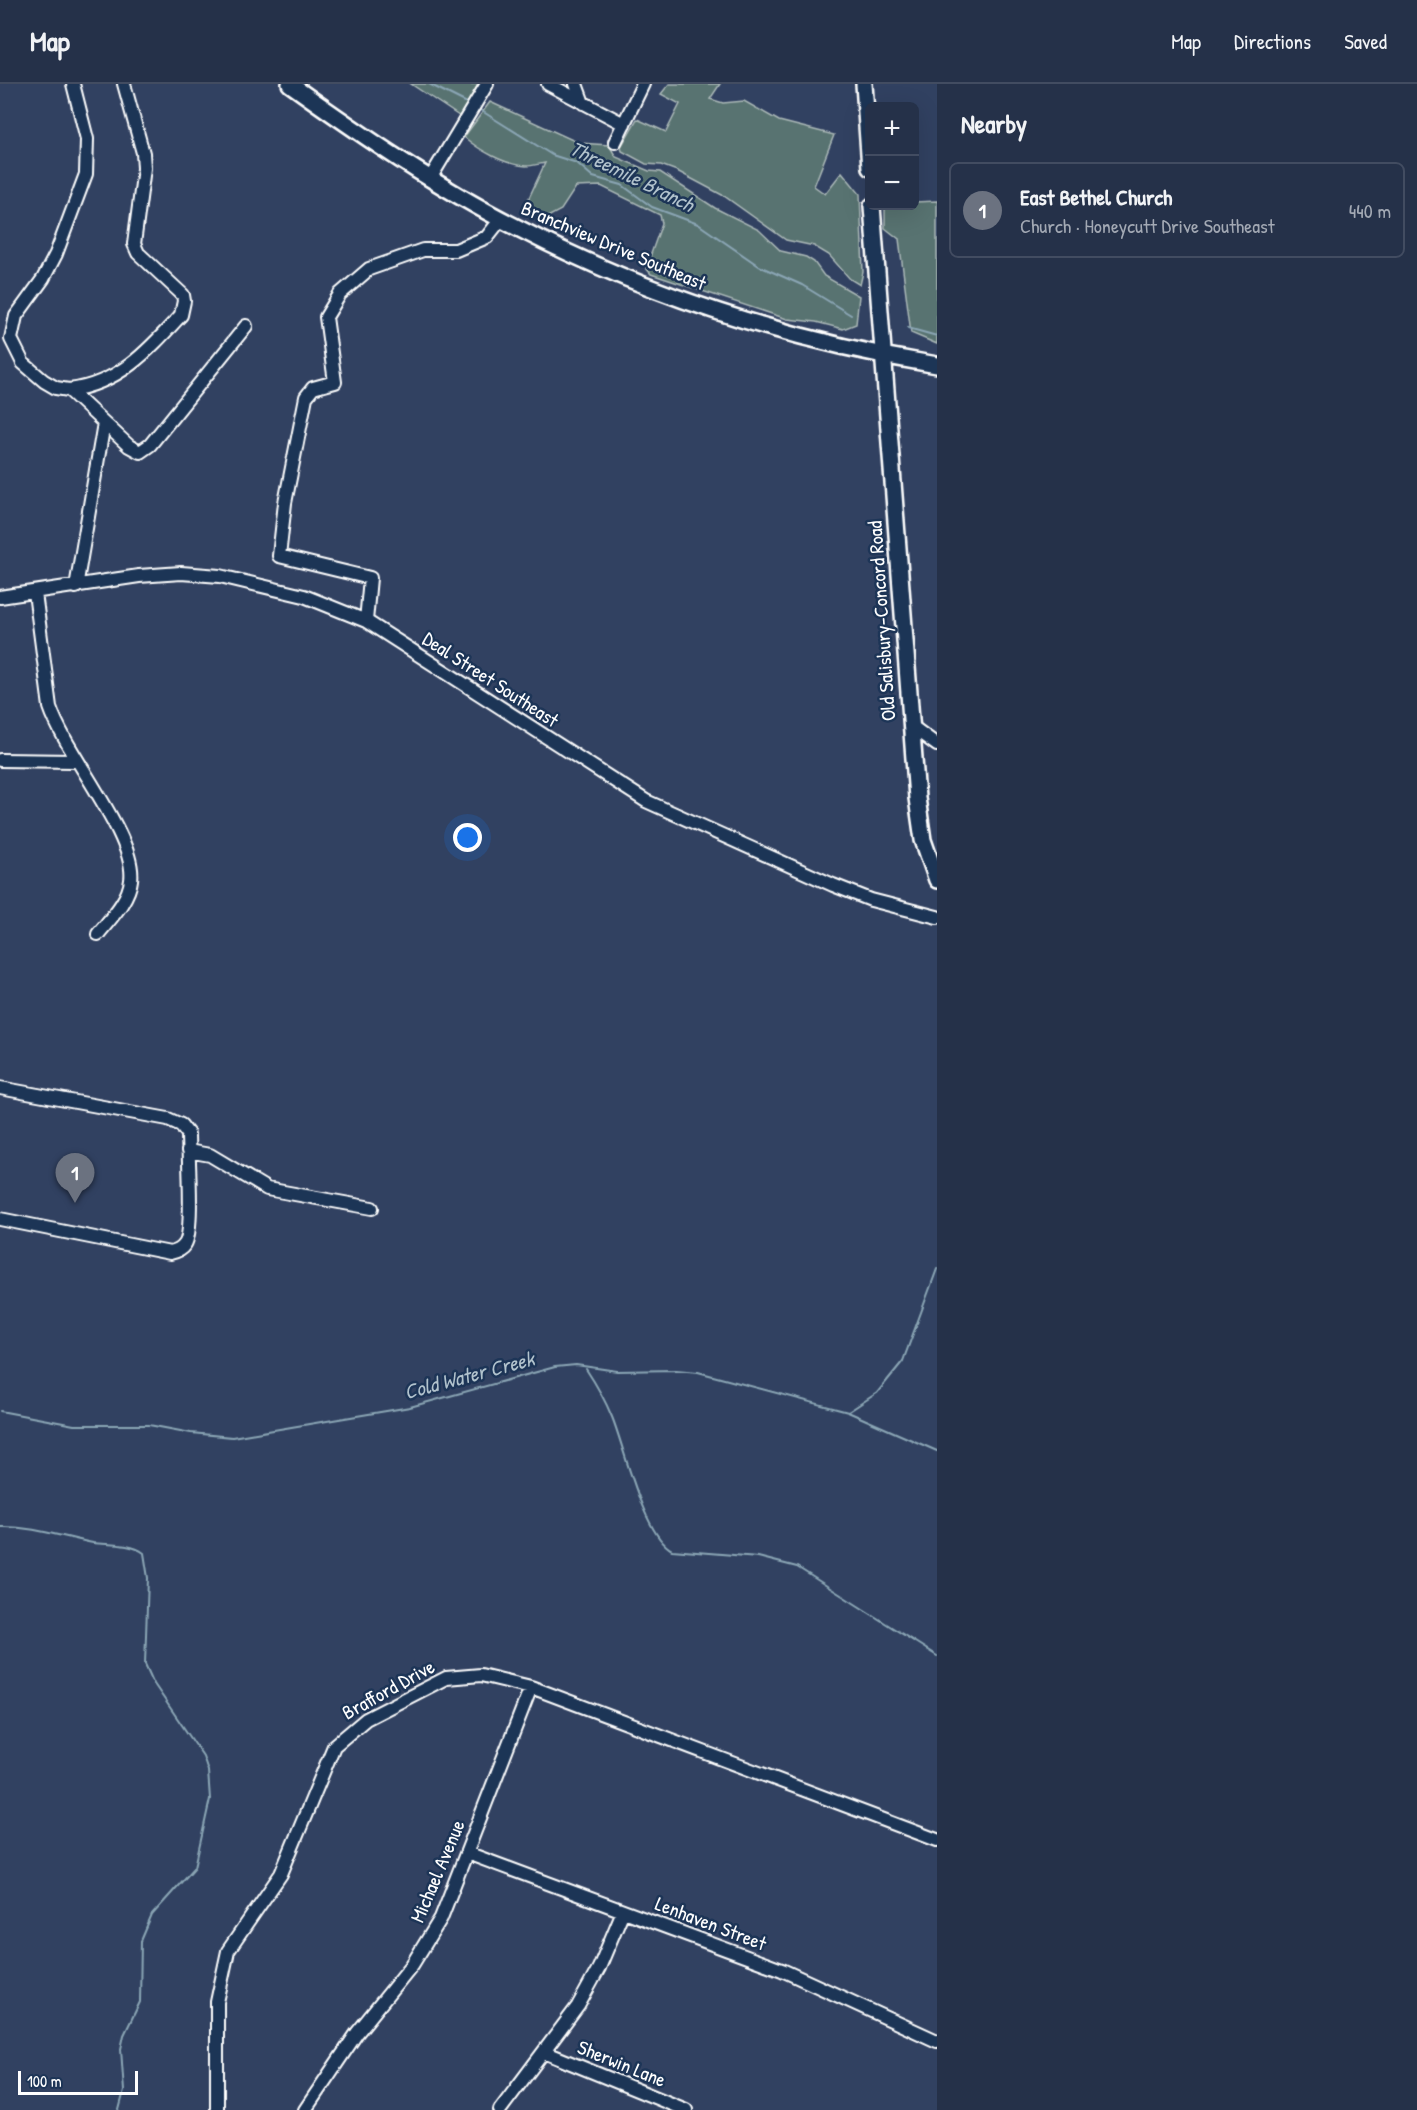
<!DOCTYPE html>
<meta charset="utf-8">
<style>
body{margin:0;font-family:"Patrick Hand",sans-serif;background:#313d53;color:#f1f3f6}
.controls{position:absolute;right:18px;top:18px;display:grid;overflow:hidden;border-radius:9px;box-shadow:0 6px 24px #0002}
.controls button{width:54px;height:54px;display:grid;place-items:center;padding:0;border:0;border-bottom:2px solid #424c61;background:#253149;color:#f1f3f6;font:30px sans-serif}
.scale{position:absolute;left:18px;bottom:15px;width:120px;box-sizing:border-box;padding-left:6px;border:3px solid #fff;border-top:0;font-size:16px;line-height:21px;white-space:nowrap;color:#fff;-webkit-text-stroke:4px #1d3557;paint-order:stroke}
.you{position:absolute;left:468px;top:754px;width:21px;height:21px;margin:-15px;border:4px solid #fff;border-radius:50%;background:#1a73e8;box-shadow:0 0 0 9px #1a73e833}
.badge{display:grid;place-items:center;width:39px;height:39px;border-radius:50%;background:#ea580c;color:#fff;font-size:20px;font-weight:700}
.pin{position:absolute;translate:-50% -50px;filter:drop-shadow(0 2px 3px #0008)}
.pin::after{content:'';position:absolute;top:32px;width:21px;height:18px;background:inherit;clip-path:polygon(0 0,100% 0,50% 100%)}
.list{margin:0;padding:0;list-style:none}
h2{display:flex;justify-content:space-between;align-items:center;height:78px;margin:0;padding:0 24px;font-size:26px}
h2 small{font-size:20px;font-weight:400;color:#a3a9b4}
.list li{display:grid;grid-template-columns:39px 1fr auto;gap:18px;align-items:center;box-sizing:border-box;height:96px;margin:0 12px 12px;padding:0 12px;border:2px solid #424c61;border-radius:9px}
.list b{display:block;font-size:22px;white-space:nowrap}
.list p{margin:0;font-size:20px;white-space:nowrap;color:#a3a9b4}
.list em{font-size:20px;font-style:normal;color:#a3a9b4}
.map{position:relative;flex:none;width:937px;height:2026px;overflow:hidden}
header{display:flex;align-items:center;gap:36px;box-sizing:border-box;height:84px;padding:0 30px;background:#253149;border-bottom:2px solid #424c61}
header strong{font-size:28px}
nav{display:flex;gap:33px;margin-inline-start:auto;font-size:21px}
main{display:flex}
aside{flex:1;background:#253149}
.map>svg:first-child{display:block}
.green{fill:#587371;stroke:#acb9b8;stroke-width:1.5}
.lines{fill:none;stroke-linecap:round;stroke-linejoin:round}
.stream{stroke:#8ba6b5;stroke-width:2}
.minor-casing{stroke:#fff;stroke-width:16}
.major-casing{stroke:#fff;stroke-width:20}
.minor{stroke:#1d3557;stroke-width:12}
.major{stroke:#1d3557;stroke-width:15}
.labels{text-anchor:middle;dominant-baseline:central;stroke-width:5;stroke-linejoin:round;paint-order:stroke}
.street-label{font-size:20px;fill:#fff;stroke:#1d3557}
.water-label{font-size:21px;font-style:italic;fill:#b2c3cd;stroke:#1d3557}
</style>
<header>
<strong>Map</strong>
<nav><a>Map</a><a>Directions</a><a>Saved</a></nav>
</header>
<main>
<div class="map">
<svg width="937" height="2026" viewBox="0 0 937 2026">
<rect width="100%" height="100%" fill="#314161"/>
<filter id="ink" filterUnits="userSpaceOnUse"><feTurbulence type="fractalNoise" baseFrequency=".0167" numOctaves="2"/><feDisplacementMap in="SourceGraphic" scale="12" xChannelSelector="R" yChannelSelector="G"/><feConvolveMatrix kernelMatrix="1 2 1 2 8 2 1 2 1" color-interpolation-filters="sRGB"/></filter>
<g filter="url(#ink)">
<path class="green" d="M 411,0 L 483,0 L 462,34 Z
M 669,0 L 720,0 L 710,15 L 723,19 L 744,17 L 779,37 L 834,51 L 814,102 L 825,110 L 842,88 L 860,110 L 863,188 L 860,201 L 850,195 L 829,171 L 814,162 L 786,156 L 724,112 L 677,87 L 661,81 L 646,80 L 622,67 L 621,63 L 637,35 L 666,48 L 680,20 L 661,10 Z
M 490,18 L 579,59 L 609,61 L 616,73 L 649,87 L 660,88 L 715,124 L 759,146 L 781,167 L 806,173 L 814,178 L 824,192 L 859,212 L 856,240 L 843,245 L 816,238 L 787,235 L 651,190 L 646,184 L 662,139 L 660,131 L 601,102 L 576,103 L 561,126 L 542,136 L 528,116 L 545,79 C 539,80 532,82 526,82 C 505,81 479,66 464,53 Z
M 937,117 L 937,260 L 911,249 L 899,155 L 885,144 L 885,122 L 914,122 L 915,118 Z"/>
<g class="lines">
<path class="stream" d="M 429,0 L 469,20
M 477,24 L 552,71 L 577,79 L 593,93 L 622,101 L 652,123 L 698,140 L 759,182 L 802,201 L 851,231
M 908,244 L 937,252
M 586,1285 C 596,1300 605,1316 612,1333 C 625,1365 643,1450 672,1466 L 758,1473 L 797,1483 L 937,1572
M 0,1327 L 74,1341 L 149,1341 L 191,1349 L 232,1353 L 410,1323 L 555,1283 L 576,1281 L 617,1287 L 676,1286 L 698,1288 L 848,1328 L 937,1367
M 848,1328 L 877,1309 L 903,1277 L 937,1185
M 0,1443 C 33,1442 62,1453 93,1459 C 109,1461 131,1459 144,1469 L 148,1494 L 145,1580 L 154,1600 L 203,1672 L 208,1687 L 210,1715 L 195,1783 L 152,1831 L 141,1857 L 140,1918 L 124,1951 L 121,1965 L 124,2007 L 119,2026"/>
<g class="minor-casing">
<path id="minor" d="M 73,0 L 87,55 L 86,90 L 56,170 L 43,195 L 16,232 L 11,255 L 23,279 L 44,297 L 56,304 L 69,306 L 129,362 L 140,368 L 150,361 L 246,242
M 548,0 L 624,40
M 576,0 L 583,19
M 615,58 L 643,0
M 431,93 L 487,0
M 69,306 C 119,300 149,266 181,231 L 184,217 L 183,211 L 138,169 L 134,160 L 144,84 L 143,69 L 124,0
M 76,503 L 104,339
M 35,509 L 50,623 C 66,671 137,753 131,796 C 129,816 110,835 98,850
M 0,513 L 139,492 L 181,489 L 220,492 L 304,512 L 366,537 L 646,717 L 833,801 L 871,816 L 937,833
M 366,537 L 370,494 L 279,472 L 285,419 L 306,313 L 313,304 L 335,298 L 326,233 L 340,210 L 369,185 L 423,166 L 456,166 L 487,153 L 501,135
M 910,641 L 937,661
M 0,676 L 75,677
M 0,1004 L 168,1035 L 181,1041 L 188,1050 C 188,1069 194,1147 185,1160 C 181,1166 176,1168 170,1169 L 0,1135
M 188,1067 L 210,1071 L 267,1105 L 372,1124
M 467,1769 L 782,1886 L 937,1957
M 544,1968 L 686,2026
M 217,2026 L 217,1918 L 228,1867 L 281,1790 L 334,1662 L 366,1635 L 446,1594 L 481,1591 L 531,1603 L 937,1756
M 305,2026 L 357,1949 L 412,1881 L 441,1834 L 531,1603
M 500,2026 L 578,1922 L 599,1884 L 623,1827"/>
</g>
<g class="major-casing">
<path id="major" d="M 290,0 C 363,52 437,103 516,143 C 647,211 792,257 937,281
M 864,0 L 870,84
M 872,122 L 917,714 L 923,756 L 937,796"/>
</g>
<use href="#minor" class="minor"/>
<use href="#major" class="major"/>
</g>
</g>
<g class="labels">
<g class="street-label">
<text transform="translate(614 161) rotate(23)">Branchview Drive Southeast</text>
<text transform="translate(881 537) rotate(-94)">Old Salisbury-Concord Road</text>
<text transform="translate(491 595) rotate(33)">Deal Street Southeast</text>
<text transform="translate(388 1605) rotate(-29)">Brafford Drive</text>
<text transform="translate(437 1787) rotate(-67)">Michael Avenue</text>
<text transform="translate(711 1839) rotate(21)">Lenhaven Street</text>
<text transform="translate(622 1979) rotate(22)">Sherwin Lane</text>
</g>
<g class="water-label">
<text transform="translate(632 92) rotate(26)">Threemile Branch</text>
<text transform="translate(469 1291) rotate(-15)">Cold Water Creek</text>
</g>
</g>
</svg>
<div class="controls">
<button>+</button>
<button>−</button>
</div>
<div class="scale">100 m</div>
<div class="you"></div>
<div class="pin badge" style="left:75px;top:1119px;background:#6b7280">1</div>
</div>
<aside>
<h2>Nearby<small></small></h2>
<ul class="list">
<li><span class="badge" style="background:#6b7280">1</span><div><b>East Bethel Church</b><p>Church · Honeycutt Drive Southeast</p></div><em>440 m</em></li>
</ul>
</aside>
</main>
